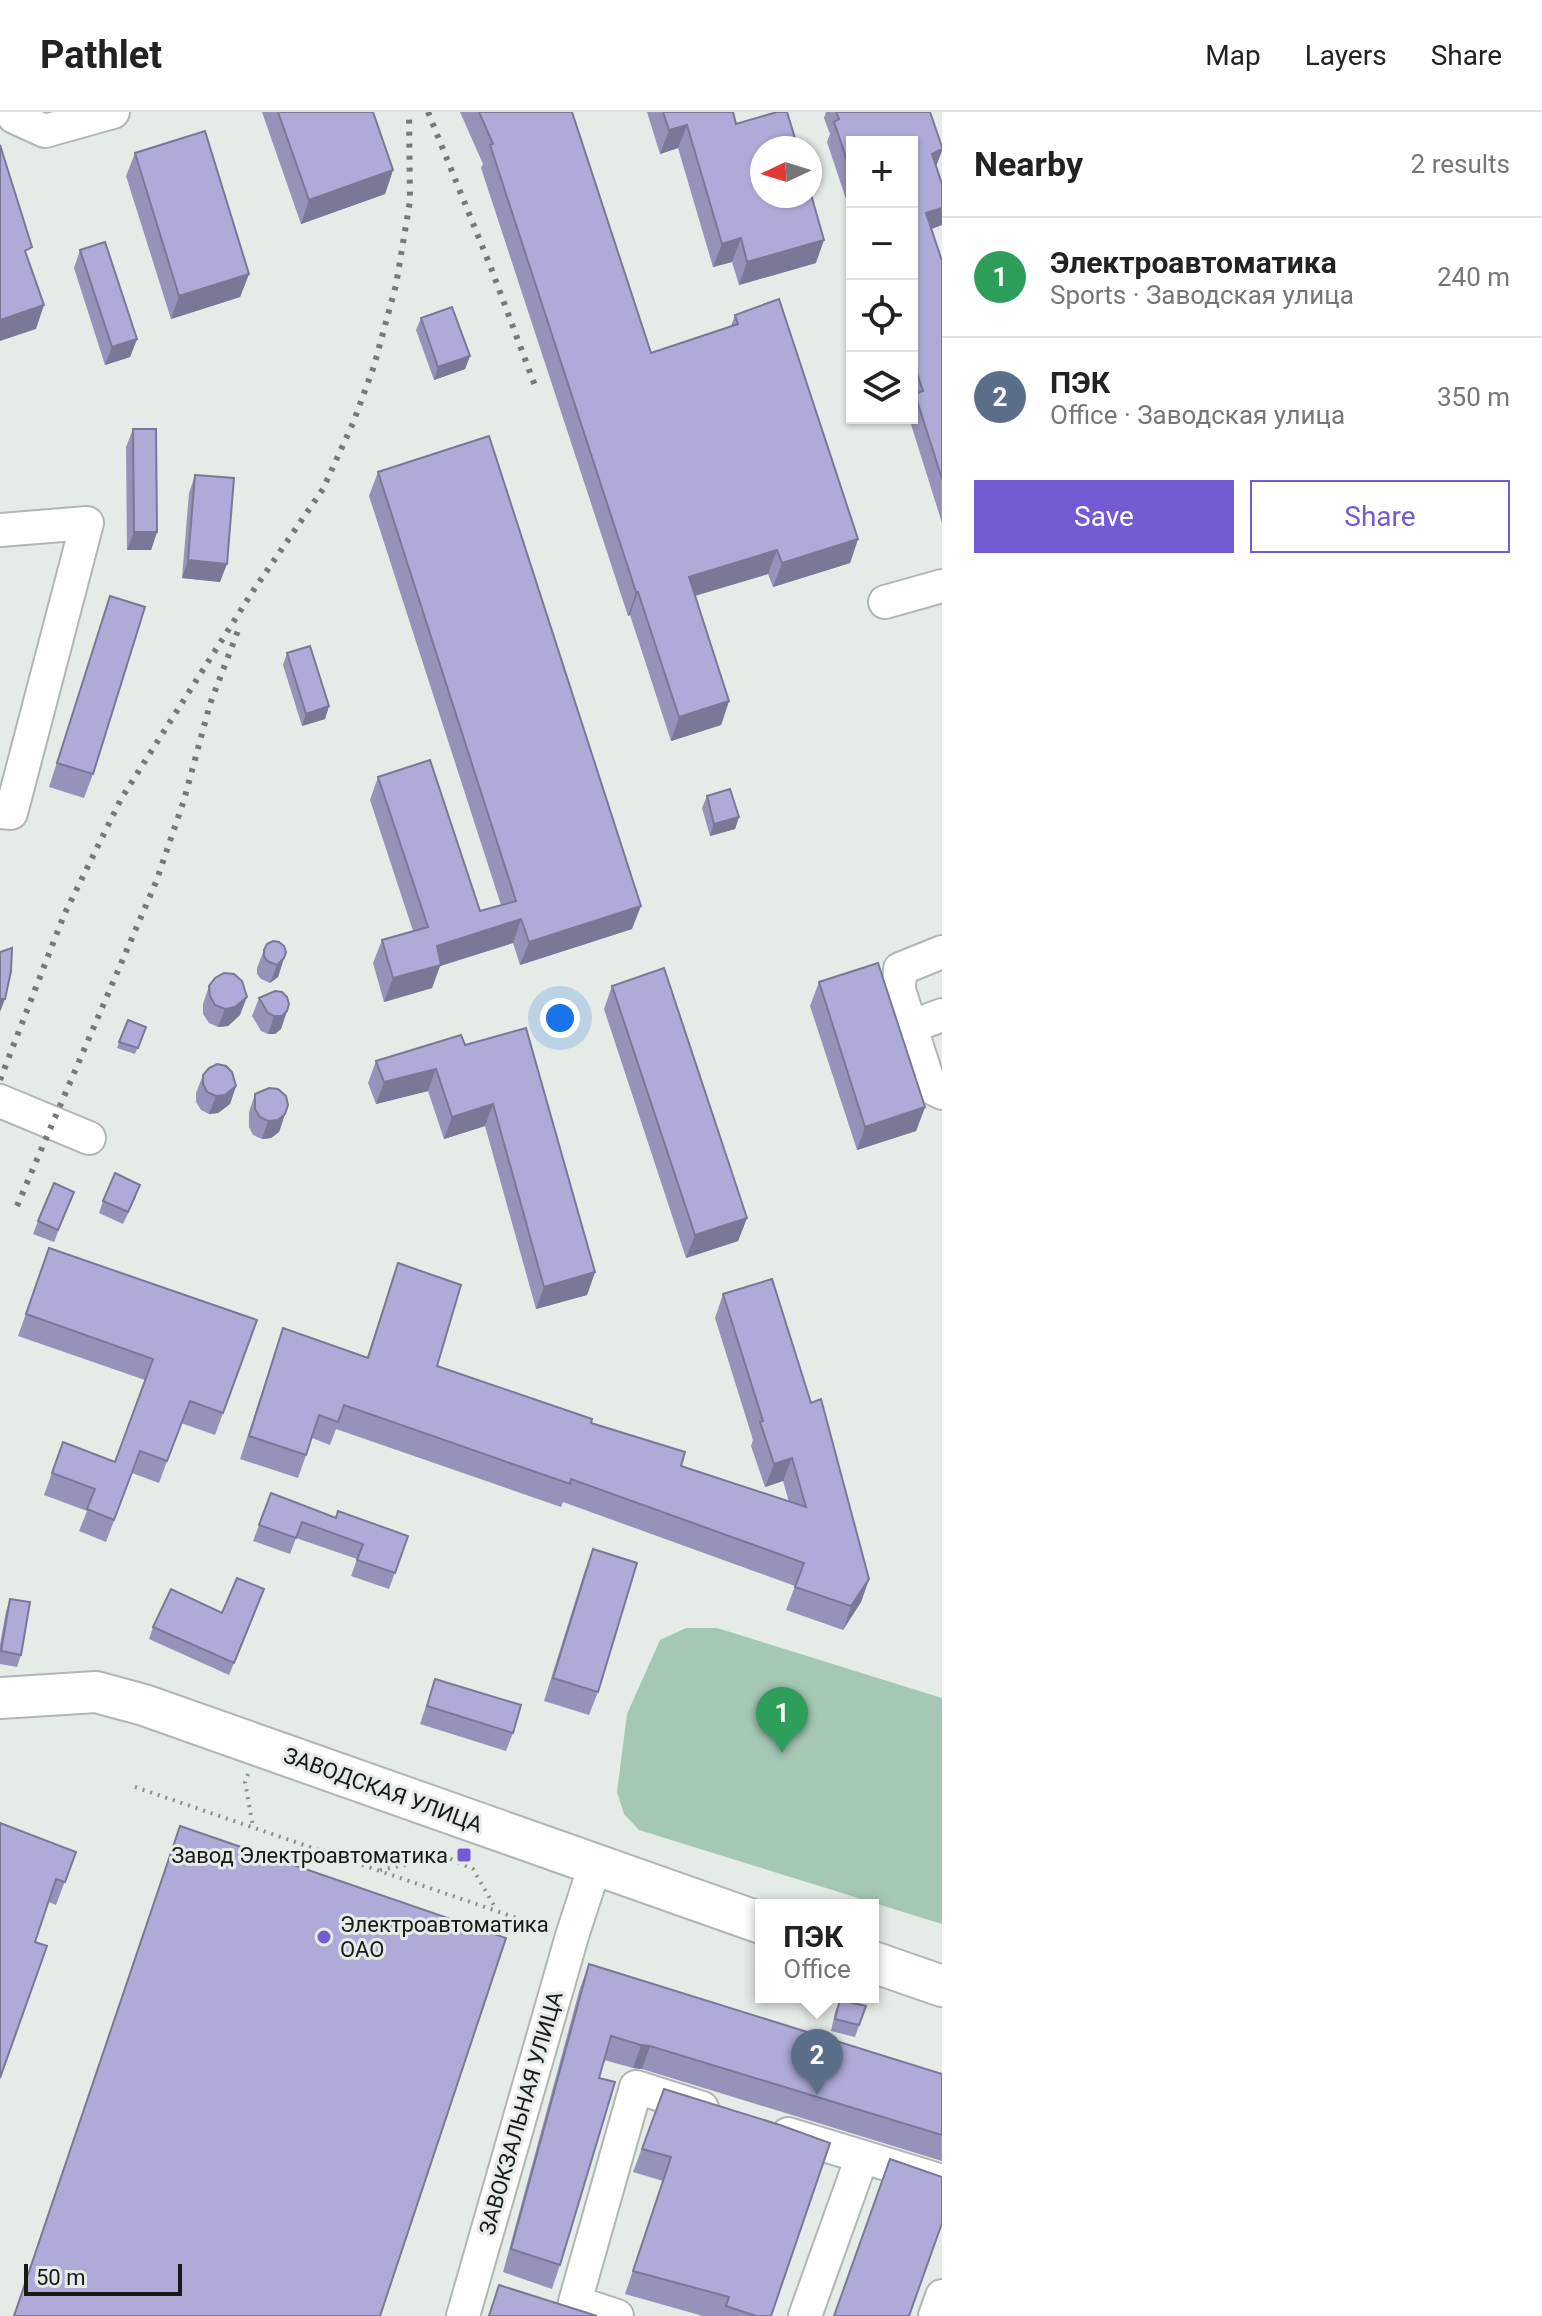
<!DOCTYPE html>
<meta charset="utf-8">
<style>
body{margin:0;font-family:Roboto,sans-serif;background:#f2f2f2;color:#222}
.controls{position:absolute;right:24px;top:24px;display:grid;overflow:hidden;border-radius:0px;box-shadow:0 2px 6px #0004}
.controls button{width:72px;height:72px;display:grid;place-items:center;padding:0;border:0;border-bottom:2px solid #e0e0e0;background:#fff;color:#222;font:40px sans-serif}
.compass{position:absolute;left:750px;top:24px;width:72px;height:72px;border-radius:50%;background:#fff;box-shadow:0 2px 6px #0004;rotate:266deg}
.scale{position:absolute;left:24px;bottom:20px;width:158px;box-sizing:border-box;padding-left:8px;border:4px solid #181a19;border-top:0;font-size:22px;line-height:28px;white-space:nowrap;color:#181a19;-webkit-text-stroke:6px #e5ebe7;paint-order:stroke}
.you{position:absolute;left:560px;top:906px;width:28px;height:28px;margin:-20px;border:6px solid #fff;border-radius:50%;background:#1a73e8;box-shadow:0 0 0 12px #1a73e833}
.badge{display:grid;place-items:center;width:52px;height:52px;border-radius:50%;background:#745ad4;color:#fff;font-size:26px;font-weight:700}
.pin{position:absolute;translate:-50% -66px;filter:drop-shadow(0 2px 4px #0008)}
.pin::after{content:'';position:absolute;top:42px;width:28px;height:24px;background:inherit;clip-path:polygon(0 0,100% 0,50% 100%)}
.popup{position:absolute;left:755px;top:1787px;width:124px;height:104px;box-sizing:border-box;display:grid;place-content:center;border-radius:0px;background:#fff;filter:drop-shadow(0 2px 6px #0005);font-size:26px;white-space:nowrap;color:#767676}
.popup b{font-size:30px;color:#222}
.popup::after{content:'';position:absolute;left:50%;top:100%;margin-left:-16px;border:16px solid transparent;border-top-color:#fff}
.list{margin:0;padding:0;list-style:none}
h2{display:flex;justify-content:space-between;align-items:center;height:104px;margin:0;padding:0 32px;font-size:34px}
h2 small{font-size:26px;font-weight:400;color:#767676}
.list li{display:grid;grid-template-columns:52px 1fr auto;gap:24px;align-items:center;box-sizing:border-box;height:120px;padding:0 32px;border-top:2px solid #e0e0e0}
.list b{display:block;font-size:30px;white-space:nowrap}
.list p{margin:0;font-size:26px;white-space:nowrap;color:#767676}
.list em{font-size:26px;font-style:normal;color:#767676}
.actions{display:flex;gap:16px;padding:24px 32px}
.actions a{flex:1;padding:18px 0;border:2px solid #745ad4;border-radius:0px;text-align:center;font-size:28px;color:#745ad4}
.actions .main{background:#745ad4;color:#fff}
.icon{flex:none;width:44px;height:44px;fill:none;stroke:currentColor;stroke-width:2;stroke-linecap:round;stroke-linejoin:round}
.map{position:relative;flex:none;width:942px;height:2204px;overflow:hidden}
header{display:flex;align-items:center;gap:48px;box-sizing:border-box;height:112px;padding:0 40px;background:#fff;border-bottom:2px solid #e0e0e0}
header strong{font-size:38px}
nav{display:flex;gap:44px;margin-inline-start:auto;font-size:28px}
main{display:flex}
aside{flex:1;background:#fff}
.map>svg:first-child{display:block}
.green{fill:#a5c8b5}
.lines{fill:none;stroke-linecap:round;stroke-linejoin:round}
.minor-casing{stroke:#b1b6b3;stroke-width:36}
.major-casing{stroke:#b1b6b3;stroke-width:44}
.path{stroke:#8c908d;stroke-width:4;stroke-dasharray:2 6;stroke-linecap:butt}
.minor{stroke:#fff;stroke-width:32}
.major{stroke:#fff;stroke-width:40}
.rail{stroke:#767a77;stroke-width:6;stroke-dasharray:4 8;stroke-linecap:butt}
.wall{fill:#9693ba}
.shaded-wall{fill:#7a7897}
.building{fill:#afabd8;stroke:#7a7897;stroke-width:2}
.poi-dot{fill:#745ad4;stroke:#e5ebe7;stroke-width:3}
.labels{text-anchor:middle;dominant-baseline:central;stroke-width:6;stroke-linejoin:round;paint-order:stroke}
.street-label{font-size:22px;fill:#181a19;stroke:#e5ebe7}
.poi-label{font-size:22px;fill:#181a19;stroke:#e5ebe7;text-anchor:end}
</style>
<header>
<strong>Pathlet</strong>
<nav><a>Map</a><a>Layers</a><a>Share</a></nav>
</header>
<main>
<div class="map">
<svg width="942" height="2204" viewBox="0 0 942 2204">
<rect width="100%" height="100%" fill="#e5ebe7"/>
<path class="green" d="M 686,1516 L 717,1516 L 942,1586 L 942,1812 L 639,1718 L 624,1702 L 617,1680 L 627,1602 L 660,1528 Z"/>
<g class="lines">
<g class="minor-casing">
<path id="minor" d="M 12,0 L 14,5 L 45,19 L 113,0
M 0,418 L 87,411 L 11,701 L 0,700
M 885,490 L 942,474
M 942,840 L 900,857 L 899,878 L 930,975 L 942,981
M 910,915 L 942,903
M 0,989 L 89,1026
M 788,2022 L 942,2069
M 463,2204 L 572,1824 L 595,1753
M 617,2204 L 575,2190 L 636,1975 L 702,1996
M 805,2204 L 862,2045
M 935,2204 L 942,2184"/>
</g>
<g class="major-casing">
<path id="major" d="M 0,1586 L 96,1580 L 144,1593 L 761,1811
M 873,1850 L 942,1874"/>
</g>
<path class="path" d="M 248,1662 L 245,1670 L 253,1715
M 135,1675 L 549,1817
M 380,1758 L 446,1745 L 473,1757 L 496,1797"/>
<use href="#minor" class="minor"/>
<use href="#major" class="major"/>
<path class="rail" d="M 428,0 L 491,156 L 537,279
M 0,968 L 64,803 L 121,687 L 253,479 L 323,377 L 353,311 L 374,254 L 396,173 L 410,89 L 409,0
M 17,1094 L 156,770 L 184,688 L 210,592 L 239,516"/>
</g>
<path class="wall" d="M 262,0 L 373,0 L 393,58 L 385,82 L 301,112 Z
M 460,0 L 572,0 L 651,241 L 731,214 L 735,203 L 858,427 L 850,451 L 773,475 L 768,462 L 695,484 L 729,589 L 721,613 L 671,629 L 630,503 L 628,504 L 481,56 L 483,52 Z
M 647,0 L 733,0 L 736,12 L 816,151 L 739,173 L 732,150 L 713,155 L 678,36 L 660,42 Z
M 826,0 L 930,0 L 936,54 L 942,72 L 942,113 L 932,117 L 942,149 L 942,411 L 909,306 L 912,306 L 912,30 L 852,30 L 852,88 L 846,87 L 827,30 L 830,22 L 824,6 Z
M 135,41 L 249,162 L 240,185 L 171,207 L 126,64 Z
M 80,138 L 137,227 L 130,245 L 105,253 L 74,156 Z
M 421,206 L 470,244 L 465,257 L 434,268 L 416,218 Z
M 133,317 L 157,420 L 151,438 L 127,438 L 126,335 Z
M 378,360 L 632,817 L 520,853 L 513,831 L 440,854 L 432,876 L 384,890 L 373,851 L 382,828 L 413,819 L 370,688 L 378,665 L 480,799 L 501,793 L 369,384 Z
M 195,363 L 220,470 L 182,466 L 189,381 Z
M 110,484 L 93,662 L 84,686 L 49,675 Z
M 287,541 L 329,594 L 325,607 L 302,614 L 283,553 Z
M 707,684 L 739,705 L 735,717 L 710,724 L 702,696 Z
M 264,838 L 286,840 L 278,865 L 270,871 L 261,867 L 257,862 L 257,856 Z
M 819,870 L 925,995 L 916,1019 L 857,1038 L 810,894 Z
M 209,874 L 240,903 L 228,914 L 218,915 L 209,911 L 203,902 L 203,892 Z
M 612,874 L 747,1106 L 738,1129 L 686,1146 L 604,897 Z
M 259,886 L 289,892 L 281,917 L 275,922 L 268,922 L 261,919 L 252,904 Z
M 128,908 L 146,915 L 135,942 L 117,936 Z
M 465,933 L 595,1160 L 587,1183 L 536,1197 L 485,1014 L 444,1027 L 428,979 L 376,992 L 368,971 L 376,949 Z
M 203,963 L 236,974 L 230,992 L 218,1001 L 209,1002 L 201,998 L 196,990 L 196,981 Z
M 255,982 L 285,1002 L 279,1020 L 271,1026 L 262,1027 L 253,1023 L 249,1015 L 249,1000 Z
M 74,1080 L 54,1130 L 33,1122 L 38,1109 Z
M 136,1085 L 123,1112 L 99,1101 L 103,1089 Z
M 49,1136 L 257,1208 L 215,1323 L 181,1311 L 159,1371 L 132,1361 L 106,1430 L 79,1419 L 87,1399 L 44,1383 L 63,1330 L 115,1350 L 145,1268 L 18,1224 Z
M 398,1151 L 437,1254 L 591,1311 L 681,1354 L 789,1390 L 783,1369 L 765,1375 L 751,1334 L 753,1328 L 715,1206 L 723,1182 L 869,1467 L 861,1490 L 843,1518 L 786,1498 L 795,1474 L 563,1390 L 561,1395 L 336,1317 L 330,1333 L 312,1326 L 298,1366 L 240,1347 L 283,1216 L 367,1245 Z
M 271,1381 L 336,1406 L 408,1424 L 389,1477 L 351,1464 L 357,1447 L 296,1426 L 290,1442 L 253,1429 Z
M 593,1437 L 598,1580 L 589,1603 L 544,1589 L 584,1461 Z
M 10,1487 L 21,1543 L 17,1555 L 0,1552 L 0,1532 L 6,1499 Z
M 260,1489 L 229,1563 L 149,1527 L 153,1515 L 222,1501 Z
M 435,1567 L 513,1621 L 506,1639 L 420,1612 Z
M 0,1711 L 76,1740 L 56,1793 L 49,1790 L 35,1830 Z
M 589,1852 L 942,1962 L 942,2049 L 642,1957 L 633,1956 L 604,1948 L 599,1966 L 560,2153 L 552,2177 L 503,2160 L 580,1876 Z
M 840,1888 L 866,1894 L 855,1925 L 831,1919 L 835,1900 Z
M 664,1977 L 771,2204 L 703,2204 L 625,2182 L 663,2069 L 633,2060 Z"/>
<path class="shaded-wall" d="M 687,13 L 678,36 L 660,42 L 669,18 Z
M 942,37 L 942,39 L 935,57 L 932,42 Z
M 393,58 L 385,82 L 301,112 L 309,88 Z
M 852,71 L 852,87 L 846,87 Z
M 942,96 L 942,113 L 919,121 L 926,101 Z
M 741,126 L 732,150 L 713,155 L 722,132 Z
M 824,128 L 816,151 L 739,173 L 747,150 Z
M 249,162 L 240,185 L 171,207 L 179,184 Z
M 44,193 L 36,217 L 0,229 L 0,208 Z
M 137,227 L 130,245 L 105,253 L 112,235 Z
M 470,244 L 465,257 L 434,268 L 438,255 Z
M 134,420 L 157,420 L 151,438 L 127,438 Z
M 858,427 L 850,451 L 773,475 L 782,451 Z
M 777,438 L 768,462 L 680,488 L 689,465 Z
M 188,448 L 227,452 L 220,470 L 182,466 Z
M 636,480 L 638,480 L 630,503 L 628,504 Z
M 729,589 L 721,613 L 671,629 L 679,605 Z
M 329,594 L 325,607 L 302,614 L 306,602 Z
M 739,705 L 735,717 L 710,724 L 714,712 Z
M 641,794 L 632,817 L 520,853 L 529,830 Z
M 521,807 L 513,831 L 440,854 L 432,876 L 384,890 L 393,866 L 437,834 Z
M 284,846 L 278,865 L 270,871 L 277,853 Z
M 247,885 L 240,903 L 228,914 L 218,915 L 225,897 Z
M 0,887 L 5,887 L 0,900 Z
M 287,899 L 281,917 L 275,922 L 268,922 L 274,904 Z
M 436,957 L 428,979 L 376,992 L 384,970 Z
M 236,974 L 230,992 L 218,1001 L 209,1002 L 216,984 Z
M 493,992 L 485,1014 L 444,1027 L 452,1005 Z
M 925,995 L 916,1019 L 857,1038 L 865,1015 Z
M 285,1002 L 279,1020 L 271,1026 L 262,1027 L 268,1009 Z
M 747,1106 L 738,1129 L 686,1146 L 695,1123 Z
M 595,1160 L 587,1183 L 536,1197 L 544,1175 Z
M 792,1346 L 783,1369 L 765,1375 L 774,1352 Z
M 869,1467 L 861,1490 L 843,1518 L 851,1494 Z
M 641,1933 L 650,1934 L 642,1957 L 633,1956 Z"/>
<path class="building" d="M 278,0 L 373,0 L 393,58 L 309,88 Z
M 479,0 L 572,0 L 651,241 L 738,212 L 735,203 L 779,187 L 858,427 L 782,451 L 777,438 L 689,465 L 729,589 L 679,605 L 638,480 L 636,480 L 490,33 L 493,32 Z
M 663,0 L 733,0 L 736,12 L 777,0 L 787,0 L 798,36 L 762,36 L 762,84 L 810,84 L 810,79 L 824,128 L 747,150 L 741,126 L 722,132 L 687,13 L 669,18 Z
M 836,0 L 930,0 L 942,35 L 942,37 L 932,42 L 942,72 L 942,96 L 926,101 L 942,149 L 942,367 L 915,282 L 923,279 L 912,246 L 912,30 L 852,30 L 852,63 L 834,10 L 839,7 Z
M 205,19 L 249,162 L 179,184 L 135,41 Z
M 0,33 L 32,135 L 25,139 L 44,193 L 0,208 Z
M 105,130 L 137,227 L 112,235 L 80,138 Z
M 452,195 L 470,244 L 438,255 L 421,206 Z
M 133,317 L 156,317 L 157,420 L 134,420 Z
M 489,324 L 641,794 L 529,830 L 521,807 L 437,834 L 441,853 L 393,866 L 382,828 L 428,815 L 378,665 L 430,648 L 480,799 L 516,789 L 378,360 Z
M 195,363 L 234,366 L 227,452 L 188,448 Z
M 110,484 L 145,495 L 93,662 L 57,651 Z
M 310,534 L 329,594 L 306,602 L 287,541 Z
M 730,677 L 739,705 L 714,712 L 707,684 Z
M 273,829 L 279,830 L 284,834 L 286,840 L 284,846 L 277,853 L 267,849 L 264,844 L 264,838 L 267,832 Z
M 12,836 L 11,859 L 5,887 L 0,887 L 0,840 Z
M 878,851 L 925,995 L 865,1015 L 819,870 Z
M 664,856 L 747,1106 L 695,1123 L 612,874 Z
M 224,861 L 234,862 L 242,869 L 247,885 L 235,895 L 225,897 L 215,893 L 210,884 L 209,874 L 215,866 Z
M 275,879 L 282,880 L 287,885 L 289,892 L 287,899 L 282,904 L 274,904 L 268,901 L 259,886 Z
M 128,908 L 146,915 L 138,936 L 119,930 Z
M 526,916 L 595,1160 L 544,1175 L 493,992 L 452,1005 L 436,957 L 384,970 L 376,949 L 461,923 L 465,933 Z
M 217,952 L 226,954 L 232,960 L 236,974 L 225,983 L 216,984 L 207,980 L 203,972 L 203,963 L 209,956 Z
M 269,976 L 278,977 L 286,984 L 288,993 L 285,1002 L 278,1008 L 268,1009 L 260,1005 L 255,997 L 255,982 Z
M 115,1061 L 140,1073 L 128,1100 L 103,1089 Z
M 54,1071 L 74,1080 L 58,1118 L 38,1109 Z
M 49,1136 L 257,1208 L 223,1301 L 190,1289 L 167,1349 L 140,1339 L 114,1408 L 87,1397 L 95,1377 L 52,1361 L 63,1330 L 115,1350 L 153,1247 L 26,1202 Z
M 398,1151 L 461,1173 L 437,1254 L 592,1307 L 591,1311 L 685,1340 L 681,1354 L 806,1395 L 792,1346 L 774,1352 L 760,1310 L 763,1309 L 723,1182 L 772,1167 L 811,1291 L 821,1287 L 869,1467 L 851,1494 L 795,1475 L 804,1451 L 571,1367 L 570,1372 L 344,1293 L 338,1310 L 319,1303 L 306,1343 L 249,1324 L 283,1216 L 368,1246 Z
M 271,1381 L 336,1406 L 338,1399 L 408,1424 L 395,1461 L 357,1448 L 363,1432 L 302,1410 L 296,1426 L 259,1413 Z
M 593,1437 L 637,1451 L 598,1580 L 553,1566 Z
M 237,1466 L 264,1477 L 234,1551 L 153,1515 L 171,1477 L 222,1501 Z
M 10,1487 L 30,1490 L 21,1543 L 1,1539 Z
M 435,1567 L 521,1593 L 513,1621 L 427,1594 Z
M 0,1711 L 76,1740 L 65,1770 L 56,1767 L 35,1830 L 47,1834 L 0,1966 Z
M 180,1714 L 506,1826 L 380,2204 L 14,2204 Z
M 589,1852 L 942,1962 L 942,2023 L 650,1934 L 641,1933 L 611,1924 L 599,1966 L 615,1970 L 560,2153 L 511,2137 Z
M 840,1888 L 866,1894 L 859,1913 L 835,1907 Z
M 664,1977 L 780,2013 L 830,2031 L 771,2204 L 756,2204 L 726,2194 L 729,2185 L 633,2159 L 671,2045 L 642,2037 Z
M 890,2047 L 942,2065 L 942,2111 L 909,2204 L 834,2204 Z
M 499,2173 L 597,2204 L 489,2204 Z"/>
<g class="poi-dot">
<rect x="456" y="1735" width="16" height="16" rx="4"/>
<circle cx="324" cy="1825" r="8"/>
</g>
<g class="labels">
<g class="street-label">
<text transform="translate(383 1678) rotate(20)">ЗАВОДСКАЯ УЛИЦА</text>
<text transform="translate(521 2001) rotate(-74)">ЗАВОКЗАЛЬНАЯ УЛИЦА</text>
</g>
<g class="poi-label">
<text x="448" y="1743">Завод Электроавтоматика</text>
<text x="340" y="1812" text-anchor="start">Электроавтоматика<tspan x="340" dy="25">ОАО</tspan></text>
</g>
</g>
</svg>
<div class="controls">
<button>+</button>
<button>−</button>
<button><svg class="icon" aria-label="locate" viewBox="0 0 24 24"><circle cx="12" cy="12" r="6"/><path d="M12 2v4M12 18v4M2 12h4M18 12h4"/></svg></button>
<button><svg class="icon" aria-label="layers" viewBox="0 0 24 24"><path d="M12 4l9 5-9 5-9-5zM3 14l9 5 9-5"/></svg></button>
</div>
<svg class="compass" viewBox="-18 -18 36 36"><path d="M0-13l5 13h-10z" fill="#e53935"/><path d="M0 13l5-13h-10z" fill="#767676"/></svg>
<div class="scale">50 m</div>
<div class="you"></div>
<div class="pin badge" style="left:782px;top:1641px;background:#2e9e5b">1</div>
<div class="pin badge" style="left:817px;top:1983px;background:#5c6f8a">2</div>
<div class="popup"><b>ПЭК</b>Office</div>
</div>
<aside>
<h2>Nearby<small>2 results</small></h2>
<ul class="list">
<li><span class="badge" style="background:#2e9e5b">1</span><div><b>Электроавтоматика</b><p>Sports · Заводская улица</p></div><em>240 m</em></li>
<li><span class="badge" style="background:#5c6f8a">2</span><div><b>ПЭК</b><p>Office · Заводская улица</p></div><em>350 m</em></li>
</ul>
<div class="actions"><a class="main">Save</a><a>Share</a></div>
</aside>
</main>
